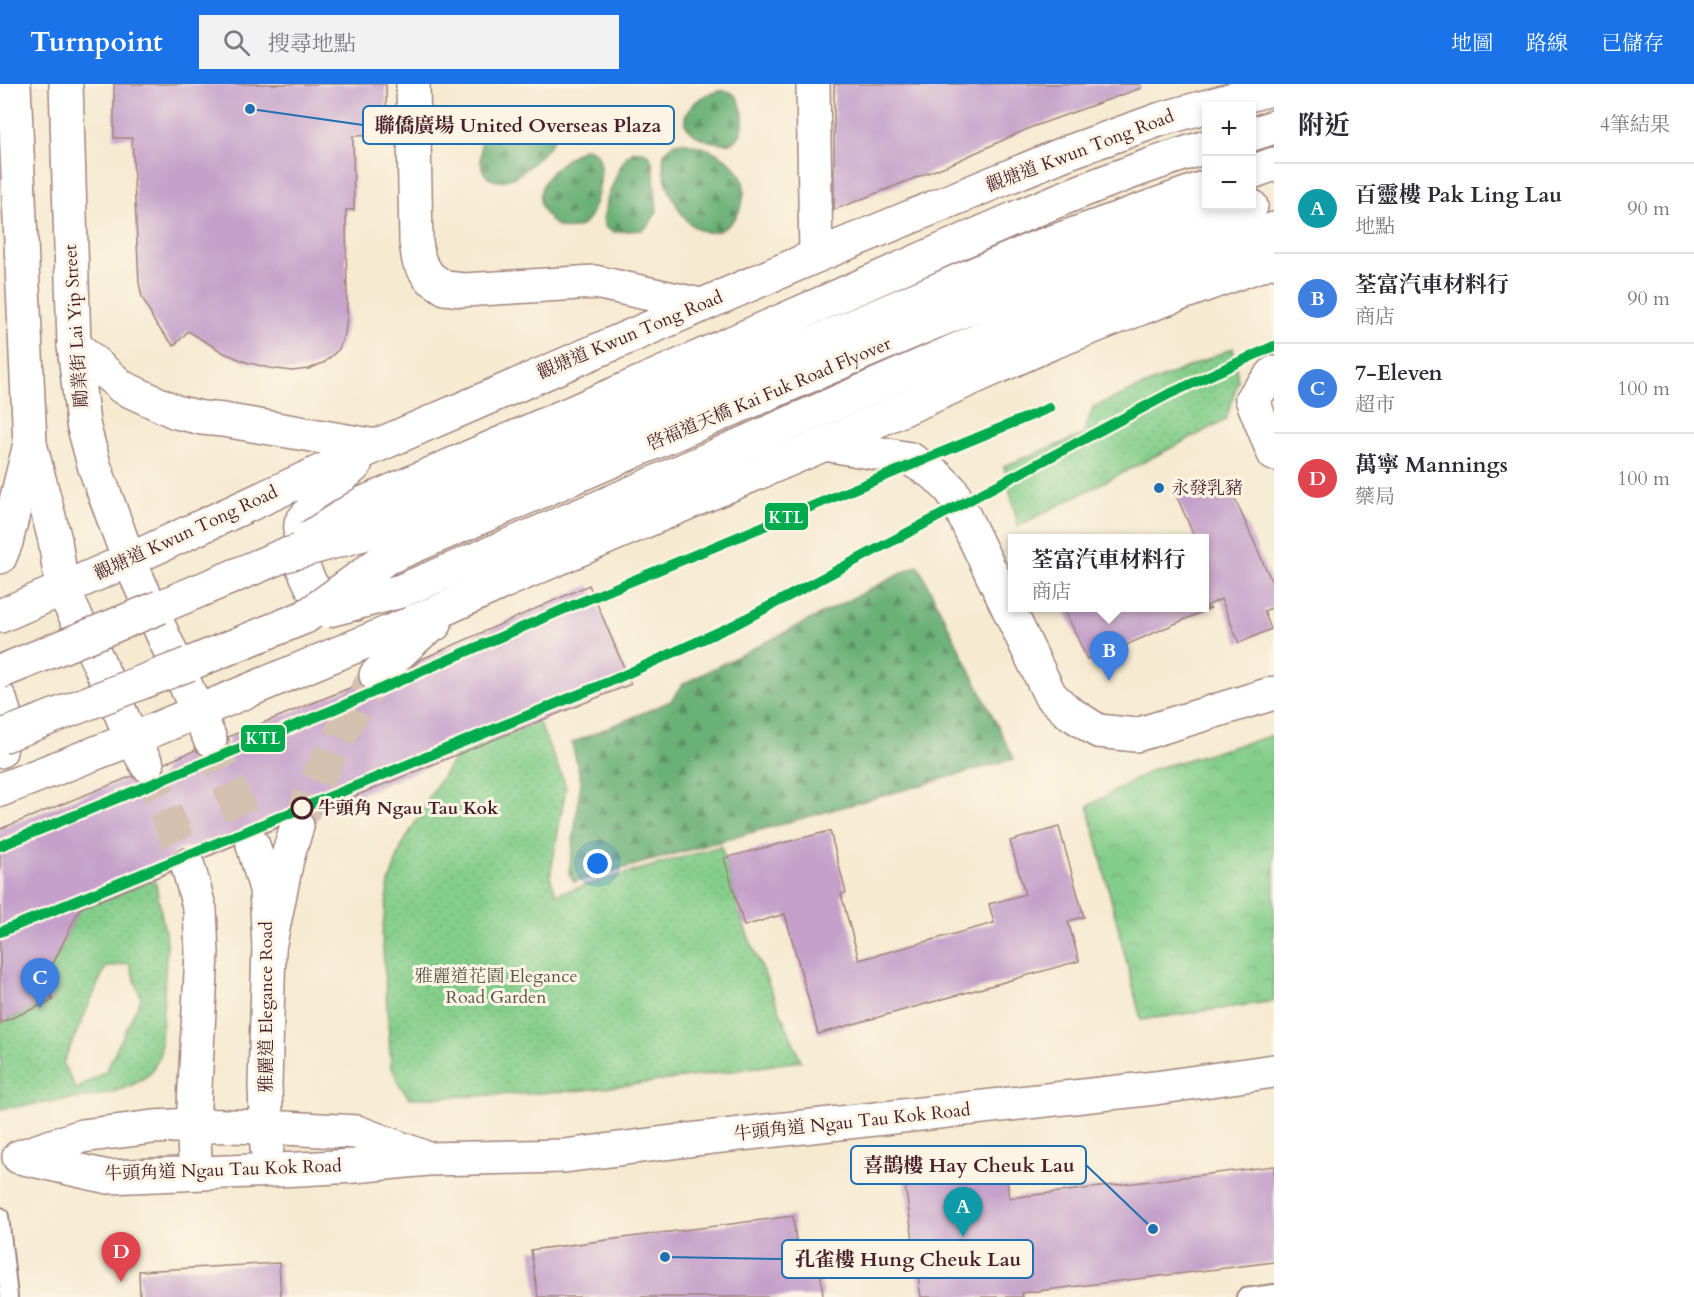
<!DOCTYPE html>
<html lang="zh-TW">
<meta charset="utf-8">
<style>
body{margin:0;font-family:Cardo,"Noto Serif TC",serif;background:#f2f2f3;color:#2b2b33}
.controls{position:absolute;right:18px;top:18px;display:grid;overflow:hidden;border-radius:0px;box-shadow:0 3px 9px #0003}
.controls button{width:54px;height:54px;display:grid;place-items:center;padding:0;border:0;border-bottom:2px solid #e1e1e2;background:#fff;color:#2b2b33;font:30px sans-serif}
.you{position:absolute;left:598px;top:780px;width:21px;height:21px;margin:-15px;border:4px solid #fff;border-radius:50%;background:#1a73e8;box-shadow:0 0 0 9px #1a73e833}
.badge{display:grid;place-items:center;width:39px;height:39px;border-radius:50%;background:#1a73e8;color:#fff;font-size:20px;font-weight:700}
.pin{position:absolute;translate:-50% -50px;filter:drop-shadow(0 2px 3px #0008)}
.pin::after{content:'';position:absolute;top:32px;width:21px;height:18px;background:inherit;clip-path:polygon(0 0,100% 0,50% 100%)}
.popup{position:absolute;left:1008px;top:450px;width:201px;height:78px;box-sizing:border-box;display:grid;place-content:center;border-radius:0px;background:#fff;filter:drop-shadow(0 2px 4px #0005);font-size:20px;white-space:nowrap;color:#7c7c81}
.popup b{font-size:22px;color:#2b2b33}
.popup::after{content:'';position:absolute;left:50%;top:100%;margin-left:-12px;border:12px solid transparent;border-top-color:#fff}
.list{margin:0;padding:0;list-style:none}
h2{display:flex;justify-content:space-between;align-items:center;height:78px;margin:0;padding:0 24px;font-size:26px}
h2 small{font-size:20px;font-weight:400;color:#7c7c81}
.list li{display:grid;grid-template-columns:39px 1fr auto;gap:18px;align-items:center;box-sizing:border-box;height:90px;padding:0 24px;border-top:2px solid #e1e1e2}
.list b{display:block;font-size:22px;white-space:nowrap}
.list p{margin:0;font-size:20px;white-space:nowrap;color:#7c7c81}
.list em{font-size:20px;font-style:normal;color:#7c7c81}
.icon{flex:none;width:33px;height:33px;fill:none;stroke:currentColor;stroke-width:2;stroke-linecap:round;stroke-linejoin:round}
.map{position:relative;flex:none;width:1274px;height:1213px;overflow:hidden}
header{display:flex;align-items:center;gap:36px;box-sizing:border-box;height:84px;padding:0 30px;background:#1a73e8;color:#fff}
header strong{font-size:28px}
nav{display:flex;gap:33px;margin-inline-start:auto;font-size:21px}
.search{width:420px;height:54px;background:#f2f2f3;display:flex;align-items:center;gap:15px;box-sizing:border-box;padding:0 21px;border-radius:0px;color:#7c7c81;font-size:22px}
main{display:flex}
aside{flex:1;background:#fff}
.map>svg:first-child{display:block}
.forest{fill:url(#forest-firs);stroke:#5a6851;stroke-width:1.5}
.park{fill:url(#park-crowns);stroke:#67765b;stroke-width:1.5}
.garden{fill:url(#garden-dots);stroke:#67765b;stroke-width:1.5;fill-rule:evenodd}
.building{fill:#c5a0ca}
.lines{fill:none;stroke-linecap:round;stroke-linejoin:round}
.secondary-tunnel{stroke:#d4c1b0;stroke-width:33;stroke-dasharray:33 16;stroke-linecap:butt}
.primary-tunnel{stroke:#d4c1b0;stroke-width:33;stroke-dasharray:33 16;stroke-linecap:butt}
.service-casing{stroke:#a0847e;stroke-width:20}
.minor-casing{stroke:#a0847e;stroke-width:36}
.secondary-casing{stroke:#a0847e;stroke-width:36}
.primary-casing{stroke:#a0847e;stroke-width:36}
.trunk-casing{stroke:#a0847e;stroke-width:36}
.service{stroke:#fff;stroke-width:16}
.minor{stroke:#fff;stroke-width:33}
.secondary{stroke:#fff;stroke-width:33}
.primary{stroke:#fff;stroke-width:33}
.trunk{stroke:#fff;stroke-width:33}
.trunk-bridge-casing{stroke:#a0847e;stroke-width:36;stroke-linecap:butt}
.trunk-bridge{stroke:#fff;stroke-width:33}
.metro-1-casing{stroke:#fcf5e5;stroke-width:15}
.metro-1{stroke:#00ab4e;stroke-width:10}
.poi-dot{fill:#1f6fb2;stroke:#fcf5e5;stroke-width:2}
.stop-dot{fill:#fcf5e5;stroke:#4a1f2b;stroke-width:3}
.labels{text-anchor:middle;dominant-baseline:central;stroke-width:6;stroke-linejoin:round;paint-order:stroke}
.street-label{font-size:18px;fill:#4a1f2b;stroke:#fcf5e5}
.poi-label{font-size:18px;fill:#4a1f2b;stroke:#fcf5e5;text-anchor:start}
.stop-label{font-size:18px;font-weight:bold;fill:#4a1f2b;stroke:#fcf5e5;text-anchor:start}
.park-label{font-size:18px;fill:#5b5448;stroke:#fcf5e5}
.leader{fill:none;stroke:#1f6fb2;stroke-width:2}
.callout-dot{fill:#1f6fb2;stroke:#fcf5e5;stroke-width:2}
.callout{fill:#fcf5e5;stroke:#1f6fb2;stroke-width:2}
.callout-label{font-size:20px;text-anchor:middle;font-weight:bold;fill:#4a1f2b}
.line-badge{stroke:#fcf5e5;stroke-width:2}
.badge-label{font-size:16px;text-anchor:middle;font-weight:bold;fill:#fff}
</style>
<header>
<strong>Turnpoint</strong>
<div class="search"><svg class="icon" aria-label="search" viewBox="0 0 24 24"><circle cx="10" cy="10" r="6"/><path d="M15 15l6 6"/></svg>搜尋地點</div>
<nav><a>地圖</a><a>路線</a><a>已儲存</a></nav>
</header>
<main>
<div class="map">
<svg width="1274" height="1213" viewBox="0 0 1274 1213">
<defs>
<pattern id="forest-firs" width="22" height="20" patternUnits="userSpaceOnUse" patternTransform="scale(1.5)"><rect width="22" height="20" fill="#6bb177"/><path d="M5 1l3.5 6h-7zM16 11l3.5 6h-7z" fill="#5a8f62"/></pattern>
<pattern id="park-crowns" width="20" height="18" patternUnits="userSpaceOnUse" patternTransform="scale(1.5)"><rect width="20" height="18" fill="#84ce8b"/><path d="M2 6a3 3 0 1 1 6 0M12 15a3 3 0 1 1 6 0" fill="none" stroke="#74b078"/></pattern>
<pattern id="garden-dots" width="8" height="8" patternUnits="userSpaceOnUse" patternTransform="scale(1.5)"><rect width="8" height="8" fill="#84ce8b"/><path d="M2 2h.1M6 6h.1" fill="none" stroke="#74b078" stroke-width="1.8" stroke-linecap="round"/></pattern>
</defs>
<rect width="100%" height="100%" fill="#fcf5e5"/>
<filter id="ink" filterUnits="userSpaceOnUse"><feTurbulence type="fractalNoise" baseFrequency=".0167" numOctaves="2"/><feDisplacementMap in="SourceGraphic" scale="12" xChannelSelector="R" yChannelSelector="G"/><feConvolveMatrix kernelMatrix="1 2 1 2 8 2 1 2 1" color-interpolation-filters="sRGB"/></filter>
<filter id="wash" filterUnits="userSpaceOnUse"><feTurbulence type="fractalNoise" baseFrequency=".008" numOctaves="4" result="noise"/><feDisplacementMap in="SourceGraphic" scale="24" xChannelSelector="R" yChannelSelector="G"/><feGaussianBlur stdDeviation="1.35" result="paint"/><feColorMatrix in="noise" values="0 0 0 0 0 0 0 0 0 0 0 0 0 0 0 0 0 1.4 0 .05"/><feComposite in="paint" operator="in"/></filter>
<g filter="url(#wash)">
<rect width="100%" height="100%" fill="#f6ead1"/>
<path class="forest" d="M 719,7 C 723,7 728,6 732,9 C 746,18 749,56 729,59 C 723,60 715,58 710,57 C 702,55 692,50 687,43 C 679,32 696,16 706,11 C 709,9 715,9 719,7 Z
M 511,21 C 551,25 574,41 537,75 C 528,83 518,93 506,96 C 497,99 487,95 483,87 C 480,80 481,71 481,64 C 479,37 483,27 511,21 Z
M 682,58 C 701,62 722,68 735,83 C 765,117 712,186 677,122 C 668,106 661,87 664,69 L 675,59 Z
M 585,64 C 590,65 595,66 597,70 C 606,84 596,130 584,140 C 579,143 572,145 566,145 C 559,144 552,139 548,133 C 523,104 562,76 585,64 Z
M 634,67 L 643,67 L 650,72 L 653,81 L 657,127 L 649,141 L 642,146 L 614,148 L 606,144 L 603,135 L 608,113 L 619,85 L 627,72 Z
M 918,481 L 1014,675 L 574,798 L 569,789 L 581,697 L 572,659 L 671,617 L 683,600 Z"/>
<path class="park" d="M 1274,651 L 1274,917 L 1141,936 L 1088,722 L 1154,685 Z"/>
<path class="garden" d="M 1233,264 L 1238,297 L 1226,336 L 1018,442 L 1004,382 L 1083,351 L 1093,323 Z
M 520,595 L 566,702 L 550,793 L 556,810 L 721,762 L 744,842 L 801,977 C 728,987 656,999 583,1006 C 525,1011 467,1012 409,1014 L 399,1000 L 391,981 L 382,850 L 389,799 L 401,764 L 431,710 L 480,634 Z
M 144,769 L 156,801 L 167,860 L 160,972 L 150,990 L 132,1001 L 107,1010 L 0,1025 L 0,983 L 2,981 L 0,976 L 0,939 L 52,916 L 45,897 L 79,825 ZM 129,879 L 141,914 L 106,987 L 76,1006 L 63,979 L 105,884 Z"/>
<g id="blocks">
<path class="building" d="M 114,0 L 386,0 L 387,51 L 353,52 L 354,126 L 346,126 L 347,232 L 345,249 L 339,265 L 325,278 L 309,285 L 292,287 L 269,284 L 246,278 L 224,269 L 188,247 L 174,262 L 155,239 L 142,213 L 139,199 L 132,54 L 114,54 Z
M 834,0 L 1140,0 L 1141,4 L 1032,43 L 953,79 L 834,126 Z
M 1209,399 L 1216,415 L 1232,408 L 1274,503 L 1274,523 L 1264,527 L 1271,545 L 1239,559 L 1221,515 L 1205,523 L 1205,454 L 1195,454 L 1177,413 Z
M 589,501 L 631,600 L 311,730 L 303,724 L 292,724 L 284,729 L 277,744 L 267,748 L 258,743 L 247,743 L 239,749 L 235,756 L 235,761 L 204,774 L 201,768 L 193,764 L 183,764 L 175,768 L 170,777 L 170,788 L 79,825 L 45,897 L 53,916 L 0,939 L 0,745 L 132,692 L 138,697 L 146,700 L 156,697 L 163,690 L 165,679 L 196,666 L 200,671 L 208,674 L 217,672 L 226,665 L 229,657 L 228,653 L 360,600 L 363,604 L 370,609 L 381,609 L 389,605 L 420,576 Z
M 1064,524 L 1211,524 L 1117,565 L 1116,562 L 1087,575 Z
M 1059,743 L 1084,833 L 1068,837 L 1079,877 L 818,950 L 785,830 L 744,842 L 724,774 L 830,747 L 846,809 L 841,810 L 859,876 L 994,839 L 989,820 L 1025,810 L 1010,757 Z
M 1005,1078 L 1009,1114 L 1274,1082 L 1274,1178 L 1022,1209 L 1023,1213 L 921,1213 L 904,1093 Z
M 793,1132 L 798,1175 L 819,1171 L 823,1213 L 538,1213 L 531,1166 Z
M 279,1179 L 281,1213 L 140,1213 L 139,1187 Z"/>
</g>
</g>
<g filter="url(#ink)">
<use href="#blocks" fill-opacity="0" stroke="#a0847e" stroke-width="1.5"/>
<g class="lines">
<path class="secondary-tunnel" d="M 210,655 L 253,761
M 147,681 L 188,782"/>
<path class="primary-tunnel" d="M 297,742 L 316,698 L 342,647 L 376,591"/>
<g class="service-casing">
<path id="service" d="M 0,1132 L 9,1213
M 1245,1213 L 1274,1209"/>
</g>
<g class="minor-casing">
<path id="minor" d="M 413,0 L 416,158 L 419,177 L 429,193 L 445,204 L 464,206 L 595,198 L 701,221
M 813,0 L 816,172
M 1274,289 L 1252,315 L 1274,370
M 825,360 L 910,375 L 936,391 L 952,407 L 1050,611 L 1067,627 L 1098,647 L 1136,651 L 1274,609"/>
</g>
<g class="secondary-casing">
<path id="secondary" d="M 14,0 L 30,360 L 55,456 L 62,505 L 99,579 L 132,655 L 147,681
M 66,0 L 74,261 L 83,340 L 95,384 L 129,476 L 210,655
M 253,761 L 266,805 L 269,864 L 265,1000 L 267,1064
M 188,782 L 200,826 L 202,869 L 193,1041 L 196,1089
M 19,1073 L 108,1093 L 300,1085 L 354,1082 L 428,1075 L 564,1072 L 696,1055 L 1155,1004 L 1274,987
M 19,1073 L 82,1052 L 153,1043 L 193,1041 L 266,1043 L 357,1048 L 421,1072"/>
</g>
<g class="primary-casing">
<path id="primary" d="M 74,261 L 122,303 L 176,328 L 202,334 L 223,336 L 376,362
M 0,473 L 6,458 L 30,360
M 355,520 L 332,519 L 312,503 L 299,475 L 301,439 L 331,402 L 355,381
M 0,532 L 129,476 L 376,362 L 816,172 L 1066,69 L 1161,35 L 1274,4
M 376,591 L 422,548 L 435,540
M 0,615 L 6,635 L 0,667
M 0,706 L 132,655 L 435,529 L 503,498 L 825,360 L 1051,259 L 1141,224 L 1274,176
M 269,864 L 287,775 L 297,742"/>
</g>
<g class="trunk-casing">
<path id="trunk" d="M 1252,50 L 1274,43
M 1252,88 L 1274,80
M 362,420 C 525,349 689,278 852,206 C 969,155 1084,100 1206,63
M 374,447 L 1033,165 L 1206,103
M 386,474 L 920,244 L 1046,193 L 1176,145 L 1251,122
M 401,507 L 602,422 L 1013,241 L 1136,193 L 1274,145
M 160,523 L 282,472
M 189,580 L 305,533"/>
</g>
<use href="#service" class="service"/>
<use href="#minor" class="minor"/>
<use href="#secondary" class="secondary"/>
<use href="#primary" class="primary"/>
<use href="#trunk" class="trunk"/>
<g class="trunk-bridge-casing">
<path id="trunk-bridge" d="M 309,454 L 362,420
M 282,472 L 374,447
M 325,527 L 401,507
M 305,533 L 386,474
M 0,588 L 160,523
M 0,653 L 189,580"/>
</g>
<use href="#trunk-bridge" class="trunk-bridge"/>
<g class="metro-1-casing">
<path id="metro-1" d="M 0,762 L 328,628 L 569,523 L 1049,324
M 0,848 L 609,598 L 736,540 L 1167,311 L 1274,262"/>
</g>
<use href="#metro-1" class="metro-1"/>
</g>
</g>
<circle class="poi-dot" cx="1159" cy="404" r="6"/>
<circle class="stop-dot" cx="302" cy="724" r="10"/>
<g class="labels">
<g class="street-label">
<text transform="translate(1080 67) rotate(-21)">觀塘道 Kwun Tong Road</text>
<text transform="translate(76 242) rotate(-94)">勵業街 Lai Yip Street</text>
<text transform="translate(630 251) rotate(-23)">觀塘道 Kwun Tong Road</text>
<text transform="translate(769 310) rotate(-23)">啓福道天橋 Kai Fuk Road Flyover</text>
<text transform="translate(186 449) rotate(-25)">觀塘道 Kwun Tong Road</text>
<text transform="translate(266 923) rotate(-90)">雅麗道 Elegance Road</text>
<text transform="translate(852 1038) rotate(-6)">牛頭角道 Ngau Tau Kok Road</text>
<text transform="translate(223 1086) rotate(-2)">牛頭角道 Ngau Tau Kok Road</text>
</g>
<g class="poi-label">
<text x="1171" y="404">永發乳豬</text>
</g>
<g class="stop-label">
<text x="318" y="724">牛頭角 Ngau Tau Kok</text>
</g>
<g class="park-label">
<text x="496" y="892">雅麗道花園 Elegance<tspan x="496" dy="21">Road Garden</tspan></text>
</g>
</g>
<path class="leader" d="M250 25L363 41M1153 1145L1086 1081M665 1173L782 1175"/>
<g class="callout-dot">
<circle cx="250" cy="25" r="6"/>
<circle cx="1153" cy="1145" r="6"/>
<circle cx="665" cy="1173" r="6"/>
</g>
<g class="callout">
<rect x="363" y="22" width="311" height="38" rx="6"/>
<rect x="851" y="1062" width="235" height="38" rx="6"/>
<rect x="782" y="1156" width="251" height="38" rx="6"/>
</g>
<g class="callout-label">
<text x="518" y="48">聯僑廣場 United Overseas Plaza</text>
<text x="969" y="1088">喜鵲樓 Hay Cheuk Lau</text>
<text x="908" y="1182">孔雀樓 Hung Cheuk Lau</text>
</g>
<g class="line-badge">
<rect x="764" y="418" width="45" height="29" rx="6" fill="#00ab4e"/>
<rect x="240" y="640" width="46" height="29" rx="6" fill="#00ab4e"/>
</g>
<g class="badge-label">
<text x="786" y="439">KTL</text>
<text x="263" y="660">KTL</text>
</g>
</svg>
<div class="controls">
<button>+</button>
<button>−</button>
</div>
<div class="you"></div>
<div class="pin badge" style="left:963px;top:1153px;background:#0f9aa8">A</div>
<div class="pin badge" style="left:1109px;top:597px;background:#3f7fe0">B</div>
<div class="popup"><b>荃富汽車材料行</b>商店</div>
<div class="pin badge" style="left:40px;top:924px;background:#3f7fe0">C</div>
<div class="pin badge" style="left:121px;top:1198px;background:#e0444e">D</div>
</div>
<aside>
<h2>附近<small>4筆結果</small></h2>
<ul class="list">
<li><span class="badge" style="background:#0f9aa8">A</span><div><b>百靈樓 Pak Ling Lau</b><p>地點</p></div><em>90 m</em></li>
<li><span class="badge" style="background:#3f7fe0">B</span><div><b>荃富汽車材料行</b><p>商店</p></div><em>90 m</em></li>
<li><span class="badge" style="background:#3f7fe0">C</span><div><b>7-Eleven</b><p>超市</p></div><em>100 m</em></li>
<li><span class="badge" style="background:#e0444e">D</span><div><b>萬寧 Mannings</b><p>藥局</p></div><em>100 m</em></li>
</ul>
</aside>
</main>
